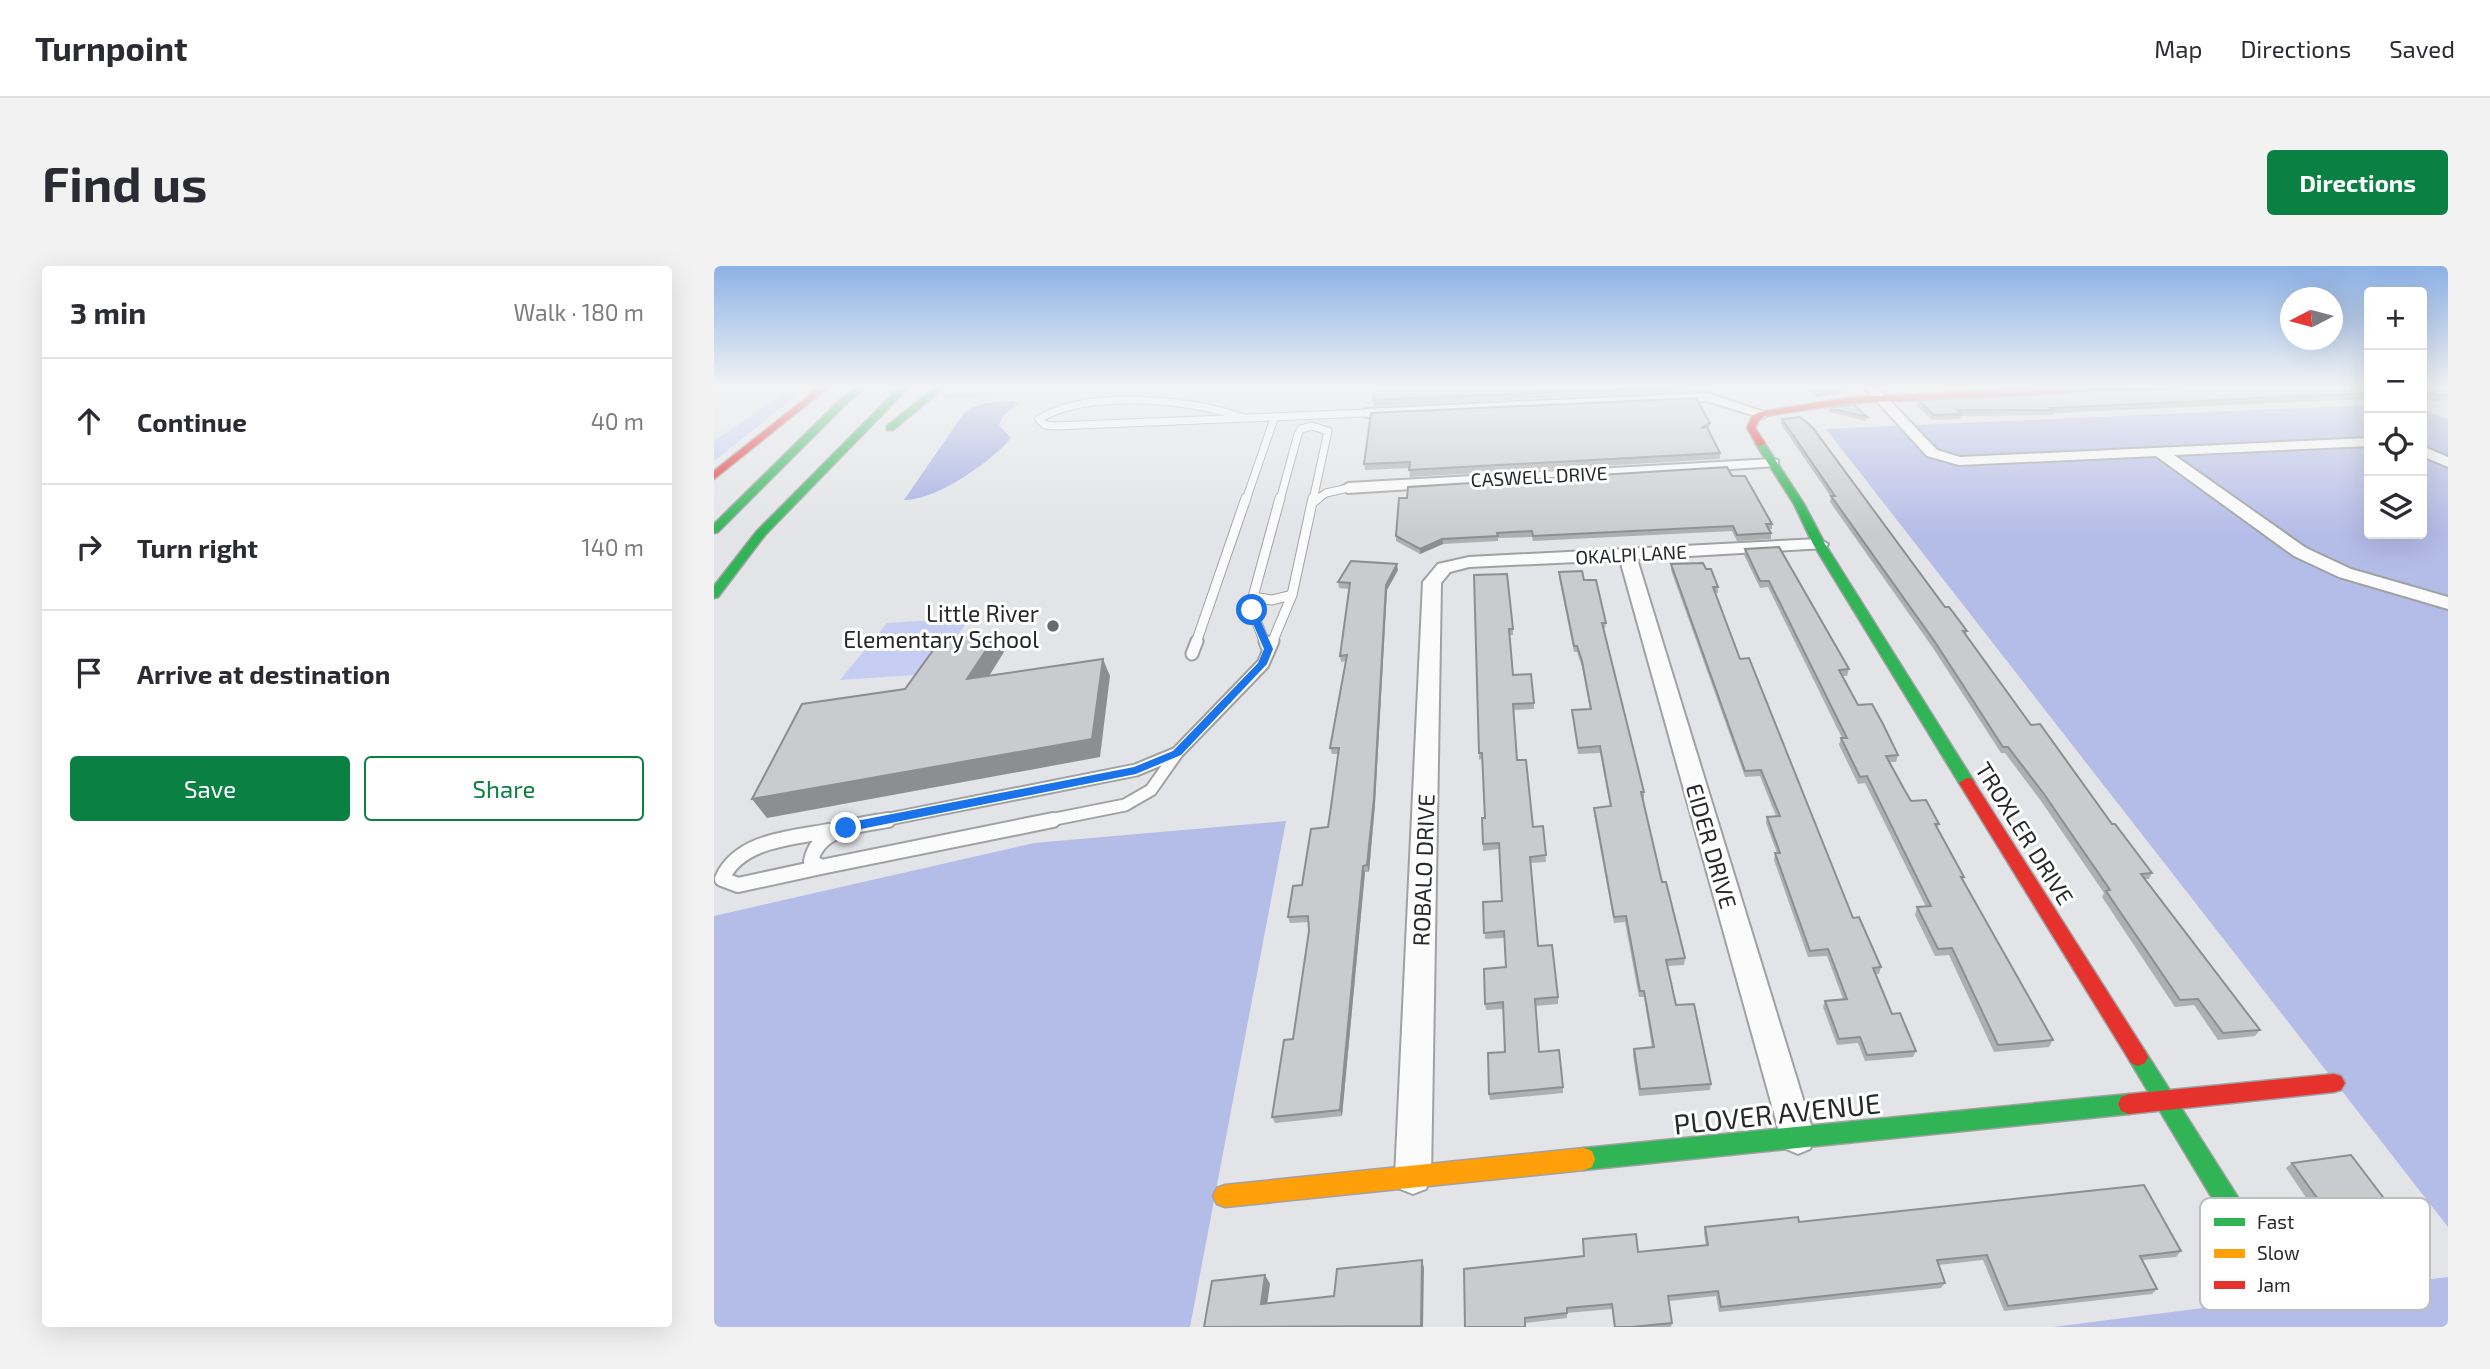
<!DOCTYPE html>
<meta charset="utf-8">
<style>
body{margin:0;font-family:"Exo 2",sans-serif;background:#f2f2f3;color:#2b2b33}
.controls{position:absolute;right:21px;top:21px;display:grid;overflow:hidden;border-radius:7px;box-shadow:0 7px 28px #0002}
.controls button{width:63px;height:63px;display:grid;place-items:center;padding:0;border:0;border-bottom:2px solid #e1e1e2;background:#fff;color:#2b2b33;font:35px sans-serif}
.compass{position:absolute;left:1566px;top:21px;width:63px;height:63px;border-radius:50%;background:#fff;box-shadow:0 7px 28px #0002;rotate:264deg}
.stop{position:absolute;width:21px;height:21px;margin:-16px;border:5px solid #1a73e8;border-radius:50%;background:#fff}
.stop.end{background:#1a73e8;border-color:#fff;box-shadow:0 2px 7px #0008}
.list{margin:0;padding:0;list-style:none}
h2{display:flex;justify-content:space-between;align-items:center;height:91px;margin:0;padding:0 28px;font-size:30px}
h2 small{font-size:23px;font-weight:400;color:#7c7c81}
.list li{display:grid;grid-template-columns:46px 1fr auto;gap:21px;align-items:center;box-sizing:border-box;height:126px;padding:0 28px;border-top:2px solid #e1e1e2}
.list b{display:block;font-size:26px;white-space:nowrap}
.list em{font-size:23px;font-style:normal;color:#7c7c81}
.actions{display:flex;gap:14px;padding:21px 28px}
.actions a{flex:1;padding:16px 0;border:2px solid #0b8043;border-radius:7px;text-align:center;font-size:24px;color:#0b8043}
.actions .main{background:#0b8043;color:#fff}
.icon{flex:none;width:38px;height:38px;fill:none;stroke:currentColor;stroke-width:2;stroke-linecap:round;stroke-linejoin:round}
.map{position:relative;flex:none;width:1734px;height:1061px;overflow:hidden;border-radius:7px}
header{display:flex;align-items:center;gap:42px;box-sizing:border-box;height:98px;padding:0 35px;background:#fff;border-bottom:2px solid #e1e1e2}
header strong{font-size:33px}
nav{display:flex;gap:38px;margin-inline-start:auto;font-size:24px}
.intro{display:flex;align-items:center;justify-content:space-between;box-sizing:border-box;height:168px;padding:0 42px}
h1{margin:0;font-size:49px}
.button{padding:18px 32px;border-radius:7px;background:#0b8043;color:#fff;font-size:24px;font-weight:700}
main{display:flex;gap:42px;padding:0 42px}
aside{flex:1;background:#fff;border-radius:7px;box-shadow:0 7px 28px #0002}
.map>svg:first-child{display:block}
.green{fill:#c5cdf3}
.forest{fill:#b4bce8}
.water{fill:#a3ade4}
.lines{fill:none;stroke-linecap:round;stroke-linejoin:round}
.lane-far3-casing{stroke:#a0a1a3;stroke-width:9}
.lane-far2-casing{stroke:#a0a1a3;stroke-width:11}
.lane-far1-casing{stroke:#a0a1a3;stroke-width:15}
.lane-casing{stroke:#a0a1a3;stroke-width:18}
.street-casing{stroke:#a0a1a3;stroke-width:4}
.fast-casing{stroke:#a0a1a3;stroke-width:3}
.slow-casing{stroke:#a0a1a3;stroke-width:3}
.jam-casing{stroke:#a0a1a3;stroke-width:3}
.lane-far3{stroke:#fbfbfb;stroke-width:7}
.lane-far2{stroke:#fbfbfb;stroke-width:9}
.lane-far1{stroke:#fbfbfb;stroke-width:11}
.lane{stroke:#fbfbfb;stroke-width:14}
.street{fill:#fbfbfb;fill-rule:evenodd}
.fast{fill:#30b455;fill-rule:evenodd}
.slow{fill:#ff9f0a;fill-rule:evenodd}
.jam{fill:#e5322d;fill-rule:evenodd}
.wall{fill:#aeafb1}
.shaded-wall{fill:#8d8e90}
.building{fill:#cacbce;stroke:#8d8e90;stroke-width:2}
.route{fill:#1a73e8}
.poi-dot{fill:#696a6c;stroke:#fff;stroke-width:2.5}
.labels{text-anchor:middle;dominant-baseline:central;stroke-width:6;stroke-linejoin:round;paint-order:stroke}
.far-street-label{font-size:19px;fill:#27282a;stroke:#fff}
.poi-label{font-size:23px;fill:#27282a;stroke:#fff;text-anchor:end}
.street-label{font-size:23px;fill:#27282a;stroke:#fff}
.near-street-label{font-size:28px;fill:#27282a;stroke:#fff}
.key{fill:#fff;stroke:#bebebf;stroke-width:2}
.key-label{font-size:19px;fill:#27282a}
</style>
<header>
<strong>Turnpoint</strong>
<nav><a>Map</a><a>Directions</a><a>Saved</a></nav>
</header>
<div class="intro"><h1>Find us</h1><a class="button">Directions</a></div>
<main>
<aside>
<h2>3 min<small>Walk · 180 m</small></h2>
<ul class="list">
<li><svg class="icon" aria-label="ahead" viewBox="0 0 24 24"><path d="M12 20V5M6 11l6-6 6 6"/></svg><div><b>Continue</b></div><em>40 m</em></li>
<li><svg class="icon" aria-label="right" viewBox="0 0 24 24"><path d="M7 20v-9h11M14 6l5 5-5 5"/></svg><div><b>Turn right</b></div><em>140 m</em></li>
<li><svg class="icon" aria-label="arrive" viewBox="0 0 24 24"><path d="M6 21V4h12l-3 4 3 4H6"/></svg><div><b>Arrive at destination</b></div></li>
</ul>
<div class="actions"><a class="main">Save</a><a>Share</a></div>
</aside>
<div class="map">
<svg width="1734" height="1061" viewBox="0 0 1734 1061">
<rect width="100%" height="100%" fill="#e3e4e7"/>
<path class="green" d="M 81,120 L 95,120 L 0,195 L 0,175 Z
M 243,120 L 336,120 L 327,128 L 228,133 Z
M 256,352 L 216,408 L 126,414 L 173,357 Z"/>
<path class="forest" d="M 1655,139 L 1655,268 L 1708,268 L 1708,144 L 1734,153 L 1734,961 L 1112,163 Z
M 572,555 L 476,1061 L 0,1061 L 0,650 L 320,577 Z
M 1734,1011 L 1734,1061 L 1339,1061 Z"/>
<path class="water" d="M 299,135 L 305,137 L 289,150 L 285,159 L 297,172 C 277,196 221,235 190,234 L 250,147 C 263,136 283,136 299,135 Z"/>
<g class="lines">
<g class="lane-far3-casing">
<path id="lane-far3" d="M 530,152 C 477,133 374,123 325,153 L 331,159 L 341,160 L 652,147
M 532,234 L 561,150
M 566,234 L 584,168 L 587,163 L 598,160 L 614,165 L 599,234
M 602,234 L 612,227 L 634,222"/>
</g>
<g class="lane-far2-casing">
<path id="lane-far2" d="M 599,236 L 604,232
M 539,331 L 558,334 L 578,329
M 482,377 L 532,232
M 551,377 L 538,344 L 539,331 L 566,232
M 558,377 L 578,329 L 599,232"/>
</g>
<g class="lane-far1-casing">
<path id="lane-far1" d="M 551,375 L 554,383
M 478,388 L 483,375
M 463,487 L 549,398 L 559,375
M 165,555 L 422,504 L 463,487
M 331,555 L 411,539 L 437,524 L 463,487"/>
</g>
<g class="lane-casing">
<path id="lane" d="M 174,554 C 146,559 104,561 97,595 L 107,601 L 339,554
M 107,601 L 24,619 L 8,613 C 25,574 78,572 115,565"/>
</g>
<g class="street-casing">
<path id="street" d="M 1149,120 L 1162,120 L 1223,184 L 1246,191 L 1655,172 L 1655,180 L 1460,189 L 1592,282 L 1637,303 L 1734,331 L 1734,343 L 1625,311 L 1580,290 L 1442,190 L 1245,199 L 1213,190 Z
M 993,127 L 1056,148 L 1049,152 L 992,135 L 652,151 L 645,147 L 652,143 Z
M 1708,180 L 1734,191 L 1734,201 L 1708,190 Z
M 1059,193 L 1064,194 L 1064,200 L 634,227 L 626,222 L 634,217 Z
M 1105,273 L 1114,278 L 1111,282 L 923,293 L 1101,872 L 1096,883 L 1084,888 L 1072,883 L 1067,872 L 906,294 L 755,301 L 736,306 L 727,317 L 717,911 L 712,923 L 699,928 L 686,923 L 681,911 L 709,316 L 724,298 L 755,291 Z"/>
</g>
<g class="fast-casing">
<path id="fast" d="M 145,120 L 154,120 L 131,139 L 4,266 L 0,267 L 0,258 L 125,135 Z
M 187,120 L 196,120 L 51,269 L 4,331 L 0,332 L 0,320 L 43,265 Z
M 223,120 L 232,120 L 179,164 L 173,164 L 173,160 Z
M 1043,175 L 1049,175 L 1090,238 L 1111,278 L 1261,517 L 1258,521 L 1248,521 L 1245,517 L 1099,278 L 1080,238 L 1041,177 Z
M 1424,782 L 1431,785 L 1569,1002 L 1572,1011 L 1569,1020 L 1560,1023 L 1551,1020 L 1417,797 L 1414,791 L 1417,785 Z
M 1415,828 L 1423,831 L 1426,838 L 1423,845 L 1415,848 L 870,904 L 862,901 L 859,893 L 862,885 L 870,882 Z"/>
</g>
<g class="slow-casing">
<path id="slow" d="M 870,882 L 878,885 L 881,893 L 878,901 L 870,904 L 511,941 L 503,938 L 499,930 L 503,922 L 511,919 Z"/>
</g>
<g class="jam-casing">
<path id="jam" d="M 107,120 L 116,120 L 0,213 L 0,205 Z
M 1410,120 L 1469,120 L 1465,122 L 1138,137 L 1051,150 L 1045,154 L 1041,162 L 1051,177 L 1046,180 L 1043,179 L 1033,162 L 1038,150 L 1046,146 L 1138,131 Z
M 1253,512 L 1258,513 L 1431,785 L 1434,791 L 1431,797 L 1424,800 L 1417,797 L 1245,517 Z
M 1620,808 L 1627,810 L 1631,817 L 1627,824 L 1620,826 L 1415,848 L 1407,845 L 1404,838 L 1407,831 L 1415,828 Z"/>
</g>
<use href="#lane-far3" class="lane-far3"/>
<use href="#lane-far2" class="lane-far2"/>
<use href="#lane-far1" class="lane-far1"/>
<use href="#lane" class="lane"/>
<use href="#street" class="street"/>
<use href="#fast" class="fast"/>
<use href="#slow" class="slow"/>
<use href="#jam" class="jam"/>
</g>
<path class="wall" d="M 975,120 L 975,125 L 660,140 L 659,134 Z
M 1092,120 L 1125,120 L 1127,127 L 1102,131 Z
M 1184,120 L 1276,120 L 1187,123 Z
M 1655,120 L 1655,133 L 1339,147 L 1339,149 L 1247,150 L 1246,153 L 1218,154 L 1203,140 L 1204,134 L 1467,122 Z
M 1708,120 L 1734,120 L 1734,134 L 1722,135 L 1708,130 Z
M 1115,142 L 1153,151 L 1152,155 L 1115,146 Z
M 1068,153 L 1231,341 L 1253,365 L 1252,370 L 1317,459 L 1438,607 L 1435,613 L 1431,613 L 1546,764 L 1541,770 L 1504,774 L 1480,739 L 1461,741 L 1388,631 L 1390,627 L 1327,535 L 1291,487 L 1287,487 L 1219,382 L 1116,236 L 1117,231 L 1067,158 Z
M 996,157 L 995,163 L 994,164 L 1006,187 L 1006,193 L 696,211 L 695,202 L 651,204 L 650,198 Z
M 1018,210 L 1058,258 L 1058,263 L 1055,263 L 1057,267 L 1057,273 L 1023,275 L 1018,265 L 819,275 L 818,271 L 784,272 L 784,275 L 729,278 L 706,288 L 682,275 L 682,270 Z
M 1031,283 L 1135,403 L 1133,410 L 1129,410 L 1144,439 L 1184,489 L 1182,496 L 1175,496 L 1197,535 L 1225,558 L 1223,563 L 1250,611 L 1249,614 L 1339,774 L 1335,781 L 1280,786 L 1235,689 L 1221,690 L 1201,649 L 1203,641 L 1212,641 L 1151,517 L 1144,518 L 1125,479 L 1127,472 L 1128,472 L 1054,321 L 1046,322 L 1030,289 Z
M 957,298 L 992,303 L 1004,321 L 1004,327 L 1001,327 L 1026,393 L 1139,652 L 1167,701 L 1165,708 L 1161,708 L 1178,748 L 1202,785 L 1199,791 L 1151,795 L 1144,777 L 1123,779 L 1109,741 L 1111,735 L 1129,733 L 1113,690 L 1094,691 L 1060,594 L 1061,587 L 1063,587 L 1052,557 L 1053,551 L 1062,550 L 1046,510 L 1031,511 L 957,304 Z
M 684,304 L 673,324 L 661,538 L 655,606 L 651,606 L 628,850 L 561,857 L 558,851 L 579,773 L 595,665 L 595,656 L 576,657 L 574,651 L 614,561 L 616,548 L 625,488 L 618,488 L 616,482 L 632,395 L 627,396 L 626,390 L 635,323 L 625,322 L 624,316 Z
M 845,306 L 870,314 L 892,357 L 891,362 L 889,363 L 930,526 L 930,532 L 929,532 L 948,616 L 971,692 L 970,699 L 954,700 L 962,739 L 997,818 L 996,824 L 925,830 L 919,789 L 920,783 L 938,782 L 930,731 L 925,731 L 911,656 L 900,657 L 886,581 L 880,548 L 880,542 L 896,540 L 886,487 L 864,488 L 858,444 L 876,443 L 868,401 L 863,386 L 860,386 L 845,312 Z
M 760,309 L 799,363 L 799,369 L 795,369 L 799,409 L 820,437 L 820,443 L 799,444 L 803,494 L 819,561 L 829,560 L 832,596 L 816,597 L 824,680 L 844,731 L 844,738 L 821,740 L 825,786 L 849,821 L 849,827 L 776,834 L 775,828 L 791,786 L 789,743 L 772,744 L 771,738 L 792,701 L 790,672 L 771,673 L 769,636 L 788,635 L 785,583 L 769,585 L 768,552 L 771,552 L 768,493 L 765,494 L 765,487 Z
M 1578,897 L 1710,985 L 1702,990 L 1653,997 L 1613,940 L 1599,942 L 1572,902 Z
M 1085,956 L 1467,985 L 1462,991 L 1428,994 L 1443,1023 L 1438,1028 L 1290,1045 L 1269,994 L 1224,999 L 1231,1017 L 1227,1022 L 1005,1046 L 1002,1030 L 955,1035 L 958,1057 L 957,1061 L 900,1061 L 898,1043 L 853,1047 L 853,1052 L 811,1057 L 751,1061 L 870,990 L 869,973 L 924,986 L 992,980 L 990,967 L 991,961 Z"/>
<path class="shaded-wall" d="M 1128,123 L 1127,127 L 1102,131 L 1102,127 Z
M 728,273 L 729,278 L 706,288 L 706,283 Z
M 683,298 L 684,304 L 673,324 L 661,538 L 655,606 L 653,599 L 672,319 Z
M 282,369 L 290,386 L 262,431 L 253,413 Z
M 389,393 L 396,410 L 386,491 L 53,552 L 38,533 Z
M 649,600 L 651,606 L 628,850 L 626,844 Z
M 708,994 L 710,1002 L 709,1061 L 707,1061 Z
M 551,1009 L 556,1018 L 552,1047 L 547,1038 Z"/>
<path class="building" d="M 662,120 L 974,120 L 659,134 Z
M 1097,120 L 1125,120 L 1128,123 L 1102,127 Z
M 1471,120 L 1655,120 L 1655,127 L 1337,142 L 1340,144 L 1243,144 L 1247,148 L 1220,149 L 1204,134 L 1467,122 Z
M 1708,120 L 1734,120 L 1734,129 L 1725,130 L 1713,125 L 1708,125 Z
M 982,132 L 996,157 L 987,162 L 993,161 L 1006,187 L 695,204 L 696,196 L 650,198 L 657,147 Z
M 1139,138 L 1153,151 L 1115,142 Z
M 1086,151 L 1099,162 L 1231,341 L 1235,341 L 1253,365 L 1249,365 L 1317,459 L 1326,458 L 1398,558 L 1401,558 L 1438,607 L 1427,608 L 1546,764 L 1509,767 L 1484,733 L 1466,734 L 1392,625 L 1396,624 L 1330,528 L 1294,481 L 1289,481 L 1221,376 L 1117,230 L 1121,230 L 1068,153 Z
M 1013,201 L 1018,210 L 1031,210 L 1058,258 L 1052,258 L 1057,267 L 1023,269 L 1019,260 L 819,270 L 818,265 L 783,267 L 784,270 L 728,273 L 706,283 L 682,270 L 685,232 L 693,232 L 694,221 Z
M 1065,281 L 1135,403 L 1125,404 L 1144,439 L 1158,438 L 1169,458 L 1184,489 L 1172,490 L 1190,523 L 1197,535 L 1212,534 L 1225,558 L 1221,558 L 1250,611 L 1247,611 L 1339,774 L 1284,779 L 1238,682 L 1224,683 L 1203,641 L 1217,640 L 1153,510 L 1146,511 L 1127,472 L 1133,472 L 1055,315 L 1046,315 L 1031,283 Z
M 637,295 L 683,298 L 672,319 L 660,532 L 653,599 L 649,600 L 626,844 L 558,851 L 570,774 L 579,773 L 595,665 L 594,650 L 574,651 L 579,620 L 588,619 L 597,563 L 614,561 L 616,548 L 625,482 L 616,482 L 633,389 L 626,390 L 636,317 L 624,316 Z
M 989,297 L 992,303 L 997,303 L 1004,321 L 999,321 L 1026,393 L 1035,392 L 1139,652 L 1145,651 L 1167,701 L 1159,702 L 1178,748 L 1186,747 L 1202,785 L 1153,789 L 1146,771 L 1125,773 L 1111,735 L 1133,733 L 1114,683 L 1096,685 L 1061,587 L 1066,587 L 1053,551 L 1066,550 L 1047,504 L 1031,505 L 957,298 Z
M 868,305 L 870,314 L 882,314 L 892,357 L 888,357 L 930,526 L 927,526 L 948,616 L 952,616 L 971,692 L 952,694 L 962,739 L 980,738 L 997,818 L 926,823 L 920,783 L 940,781 L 930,725 L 926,725 L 912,650 L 900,651 L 886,574 L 880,542 L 897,540 L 886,480 L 864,482 L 858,444 L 877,443 L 868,395 L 863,380 L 860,380 L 845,306 Z
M 793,308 L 799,363 L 795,363 L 799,409 L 817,408 L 820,437 L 799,438 L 803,494 L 812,494 L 819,561 L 829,560 L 832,589 L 816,591 L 824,680 L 838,679 L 844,731 L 821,733 L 825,786 L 845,784 L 849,821 L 775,828 L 774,787 L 791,786 L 789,736 L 771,738 L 770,703 L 792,701 L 790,665 L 770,667 L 769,636 L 788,635 L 785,577 L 769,578 L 768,552 L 771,552 L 768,487 L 765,487 L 760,309 Z
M 282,369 L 253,413 L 389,393 L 378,473 L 38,533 L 88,438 L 191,423 L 228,372 Z
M 1637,889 L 1710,985 L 1660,991 L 1620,934 L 1606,936 L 1578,897 Z
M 1430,919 L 1467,985 L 1426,990 L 1443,1023 L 1294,1040 L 1273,989 L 1223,994 L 1231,1017 L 1007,1041 L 1004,1025 L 954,1030 L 958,1057 L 917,1061 L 901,1061 L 898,1038 L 853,1042 L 853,1047 L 811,1052 L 811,1061 L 751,1061 L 750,1003 L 870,990 L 869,973 L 922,968 L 924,986 L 994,979 L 991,961 L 1084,951 L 1085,956 Z
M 708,994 L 707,1060 L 490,1061 L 498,1015 L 551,1009 L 547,1038 L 620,1030 L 623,1003 Z"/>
<linearGradient id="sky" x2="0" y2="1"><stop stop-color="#8cb1e6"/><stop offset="0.45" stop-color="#f2f3f4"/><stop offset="1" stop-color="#f2f3f4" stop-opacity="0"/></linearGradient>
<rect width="1734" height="268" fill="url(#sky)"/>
<path class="route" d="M 538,341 L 542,344 L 559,383 L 553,398 L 467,489 L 422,508 L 132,566 L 127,562 L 132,557 L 420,501 L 459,485 L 544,397 L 550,383 L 533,344 Z"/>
<circle class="poi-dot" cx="339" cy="360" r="7"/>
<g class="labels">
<g class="far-street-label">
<text transform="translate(825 210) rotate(-3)">CASWELL DRIVE</text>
<text transform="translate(917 288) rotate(-3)">OKALPI LANE</text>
</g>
<g class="poi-label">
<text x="325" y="347">Little River<tspan x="325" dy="26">Elementary School</tspan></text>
</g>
<g class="street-label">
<text transform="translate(1311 567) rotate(58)">TROXLER DRIVE</text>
<text transform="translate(998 580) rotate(74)">EIDER DRIVE</text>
<text transform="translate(709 604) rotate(-88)">ROBALO DRIVE</text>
</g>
<g class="near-street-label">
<text transform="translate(1063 847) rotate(-6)">PLOVER AVENUE</text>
</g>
</g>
<rect x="1486" y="932" width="230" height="112" rx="10" class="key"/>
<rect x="1500" y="952" width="31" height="8" fill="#30b455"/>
<rect x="1500" y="983" width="31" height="9" fill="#ff9f0a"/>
<rect x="1500" y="1015" width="31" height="8" fill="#e5322d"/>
<g class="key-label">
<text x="1543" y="963">Fast</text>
<text x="1543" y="994">Slow</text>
<text x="1543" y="1026">Jam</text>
</g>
</svg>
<div class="controls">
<button>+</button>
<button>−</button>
<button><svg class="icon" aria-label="locate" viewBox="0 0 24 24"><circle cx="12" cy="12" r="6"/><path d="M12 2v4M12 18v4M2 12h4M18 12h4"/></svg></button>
<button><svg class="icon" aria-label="layers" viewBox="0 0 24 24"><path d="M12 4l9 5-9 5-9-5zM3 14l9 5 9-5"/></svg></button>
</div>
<svg class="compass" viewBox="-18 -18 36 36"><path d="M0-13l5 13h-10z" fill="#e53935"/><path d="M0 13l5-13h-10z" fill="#7c7c81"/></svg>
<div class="stop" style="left:538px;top:344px"></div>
<div class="stop end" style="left:132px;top:562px"></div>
</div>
</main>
